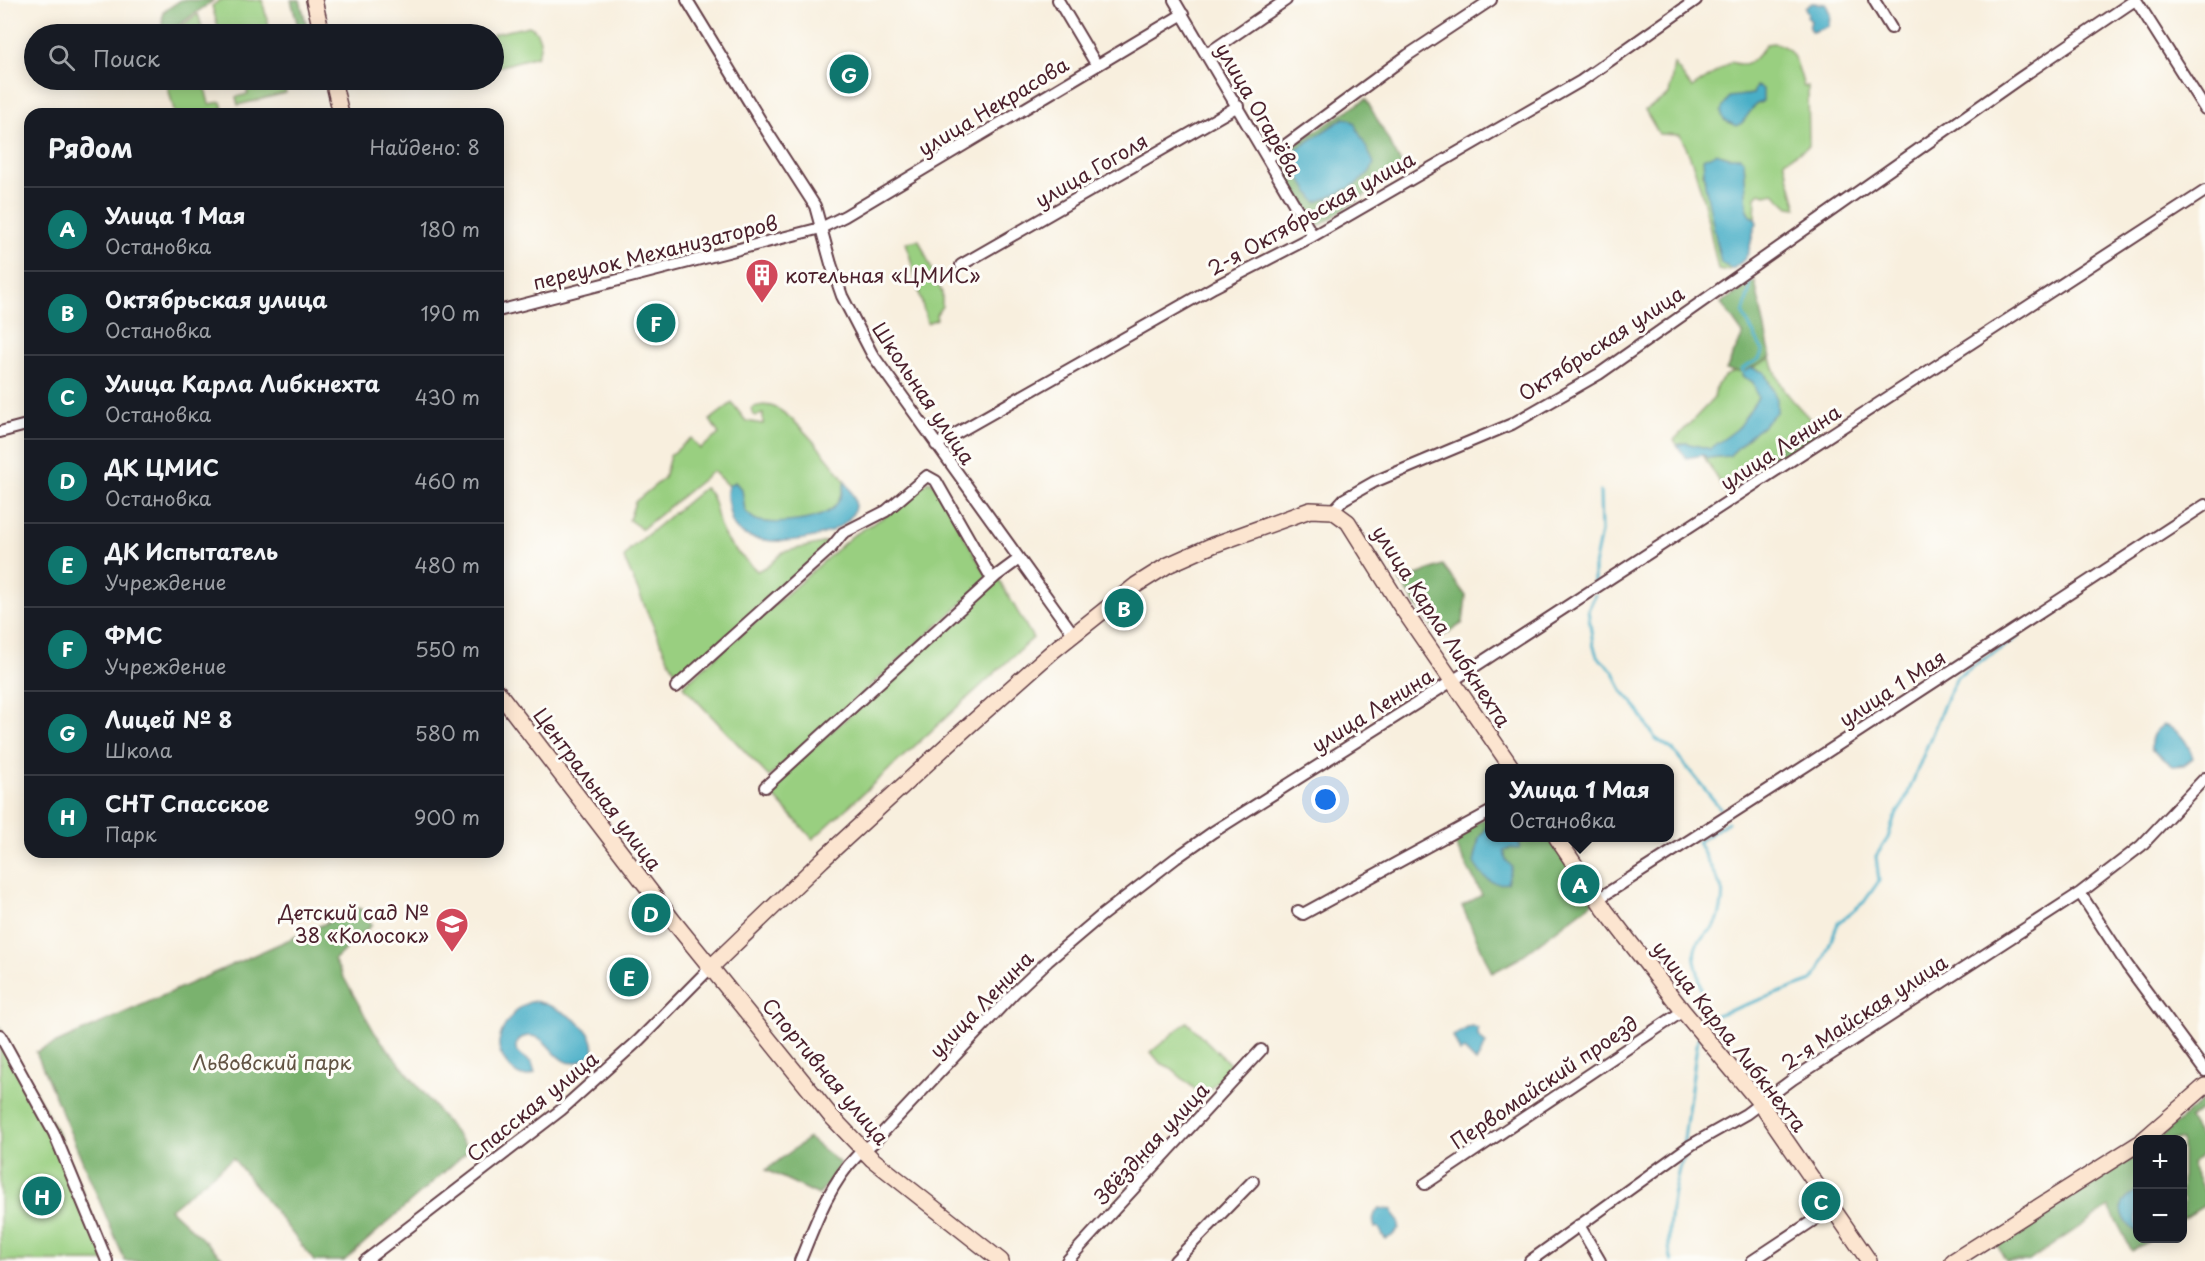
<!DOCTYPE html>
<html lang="ru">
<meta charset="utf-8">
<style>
body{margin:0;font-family:"Playpen Sans",sans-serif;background:#20242c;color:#f1f3f6}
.controls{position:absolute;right:18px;bottom:18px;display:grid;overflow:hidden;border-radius:12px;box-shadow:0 3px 15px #0003}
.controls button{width:54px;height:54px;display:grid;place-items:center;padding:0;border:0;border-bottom:2px solid #363941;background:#171b24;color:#f1f3f6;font:30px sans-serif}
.you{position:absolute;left:1326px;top:800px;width:21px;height:21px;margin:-15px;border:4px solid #fff;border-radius:50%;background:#1a73e8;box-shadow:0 0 0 9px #1a73e833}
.badge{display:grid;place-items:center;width:39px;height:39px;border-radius:50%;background:#0f766e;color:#fff;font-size:20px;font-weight:700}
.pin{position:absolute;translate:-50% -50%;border:3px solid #fff;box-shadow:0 2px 6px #0006}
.popup{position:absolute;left:1485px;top:764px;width:189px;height:78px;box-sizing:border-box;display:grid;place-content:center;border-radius:12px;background:#171b24;filter:drop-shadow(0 2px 4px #0005);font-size:20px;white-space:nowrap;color:#9ea1a6}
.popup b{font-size:22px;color:#f1f3f6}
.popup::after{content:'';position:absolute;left:50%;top:100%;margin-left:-12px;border:12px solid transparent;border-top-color:#171b24}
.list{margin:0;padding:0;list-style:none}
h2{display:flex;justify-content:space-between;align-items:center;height:78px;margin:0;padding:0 24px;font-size:26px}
h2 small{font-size:20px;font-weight:400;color:#9ea1a6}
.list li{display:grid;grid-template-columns:39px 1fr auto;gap:18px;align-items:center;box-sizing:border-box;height:84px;padding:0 24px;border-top:2px solid #363941}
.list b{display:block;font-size:22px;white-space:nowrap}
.list p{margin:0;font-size:20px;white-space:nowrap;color:#9ea1a6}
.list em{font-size:20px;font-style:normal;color:#9ea1a6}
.icon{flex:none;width:33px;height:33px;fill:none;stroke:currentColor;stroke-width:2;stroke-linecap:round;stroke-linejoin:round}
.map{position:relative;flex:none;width:2205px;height:1261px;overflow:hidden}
.search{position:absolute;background:#171b24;box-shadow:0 3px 15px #0003;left:24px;top:24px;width:480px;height:66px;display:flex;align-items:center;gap:15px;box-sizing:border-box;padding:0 21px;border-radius:33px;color:#9ea1a6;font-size:22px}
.panel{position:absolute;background:#171b24;box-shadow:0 3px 15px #0003;left:24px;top:108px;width:480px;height:750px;border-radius:18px}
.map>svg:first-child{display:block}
.green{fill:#99cf80;stroke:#727756;stroke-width:1.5;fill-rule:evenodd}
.forest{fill:#7ab26e;stroke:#62684c;stroke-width:1.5;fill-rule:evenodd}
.water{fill:#48afc7;stroke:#496779;stroke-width:1.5}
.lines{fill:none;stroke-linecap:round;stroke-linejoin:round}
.stream{stroke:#48afc7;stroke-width:3}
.street-casing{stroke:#643e46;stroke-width:14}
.secondary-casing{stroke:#643e46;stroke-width:18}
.street{stroke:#fff;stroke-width:10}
.secondary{stroke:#fce5d0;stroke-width:15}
.labels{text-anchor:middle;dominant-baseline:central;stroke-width:6;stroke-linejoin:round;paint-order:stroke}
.street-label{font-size:20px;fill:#4a1f2b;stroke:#fdfcf7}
.poi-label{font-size:20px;fill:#4a1f2b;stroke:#fdfcf7;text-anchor:start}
.park-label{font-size:20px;fill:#625444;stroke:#fdfcf7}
</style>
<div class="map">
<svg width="2205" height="1261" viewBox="0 0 2205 1261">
<rect width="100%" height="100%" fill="#fdfcf7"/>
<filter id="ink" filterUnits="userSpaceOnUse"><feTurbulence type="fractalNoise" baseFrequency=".0167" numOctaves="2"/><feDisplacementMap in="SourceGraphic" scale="12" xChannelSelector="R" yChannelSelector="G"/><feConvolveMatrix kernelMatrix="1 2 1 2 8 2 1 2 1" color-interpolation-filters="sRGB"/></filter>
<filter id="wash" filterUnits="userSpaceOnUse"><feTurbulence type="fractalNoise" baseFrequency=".008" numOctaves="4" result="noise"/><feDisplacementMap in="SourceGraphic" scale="24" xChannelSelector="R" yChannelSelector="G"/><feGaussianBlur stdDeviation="1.35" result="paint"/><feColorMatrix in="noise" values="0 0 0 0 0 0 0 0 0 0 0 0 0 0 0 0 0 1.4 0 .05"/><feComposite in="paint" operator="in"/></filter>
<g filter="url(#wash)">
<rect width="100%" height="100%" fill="#f8efde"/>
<path class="green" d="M 220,0 L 262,0 L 271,34 L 220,34 L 212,6 Z
M 198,14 L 204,34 L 170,34 Z
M 529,26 C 540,31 543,45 537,56 L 494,68 L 493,34 Z
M 1773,43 C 1796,46 1798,68 1804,87 L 1808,86 L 1809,146 L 1784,161 L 1797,208 L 1789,207 L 1774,193 L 1765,195 L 1760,193 L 1756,197 L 1755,218 L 1750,216 L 1747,211 L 1744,161 L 1723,155 L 1703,172 L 1721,263 L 1732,269 L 1723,271 L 1718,270 C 1708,224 1702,176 1680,135 L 1659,134 L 1645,110 L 1669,95 L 1674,64 L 1692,88 L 1731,62 C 1749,69 1757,58 1766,44 ZM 1756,89 L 1760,103 L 1755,105 L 1750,111 L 1725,103 L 1739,96 L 1753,94 Z
M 166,80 L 203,80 L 209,104 L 221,102 L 223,109 L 203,114 L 175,114 Z
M 244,80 L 283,80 L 286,93 L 238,105 L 236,97 L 248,94 Z
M 919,240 L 942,293 L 942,306 L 936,315 L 937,319 L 927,323 L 906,242 Z
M 1771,358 C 1780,391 1793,401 1815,424 L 1733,479 L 1726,493 L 1703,455 L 1708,458 L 1729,456 L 1756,430 L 1763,426 L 1773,389 L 1764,372 L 1751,368 Z
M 1737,370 L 1743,372 L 1742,376 L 1753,382 L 1758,398 L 1737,430 L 1710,449 L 1686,443 L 1677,445 L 1674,440 L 1714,398 L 1716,386 L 1725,376 Z
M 732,403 L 746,421 L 763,424 L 763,414 L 756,416 L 753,414 L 752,408 C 758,405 767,404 774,407 C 795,416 832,462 845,481 C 843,491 841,500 834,507 C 820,521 774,527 756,520 C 752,518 748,514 745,511 L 742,490 L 735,482 L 728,486 L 713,471 L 642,529 L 629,520 L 635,502 L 664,478 L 670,456 L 691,438 L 700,449 L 719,434 L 710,420 Z
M 929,481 L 934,484 L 989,579 L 769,777 L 683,686 L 852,536 L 889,514 Z
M 704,488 C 718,497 715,518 722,531 C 729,547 745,559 757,571 L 770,565 L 783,552 L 826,542 L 829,545 L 679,678 L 665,653 L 624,558 L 629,550 Z
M 998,578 L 1033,638 L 813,839 L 767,789 L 963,614 Z
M 1187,1022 L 1232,1066 L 1203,1096 L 1169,1067 L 1160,1063 L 1151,1052 Z
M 0,1028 L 57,1131 L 111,1261 L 0,1261 Z"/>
<path class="forest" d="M 181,0 L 214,0 L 166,34 L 162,26 L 163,12 Z
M 291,0 L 300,0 L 309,34 L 300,34 Z
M 1366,99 L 1404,169 L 1321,225 L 1314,224 L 1279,166 L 1279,159 L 1287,149 ZM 1343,118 L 1317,202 L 1289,162 L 1293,152 Z
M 1755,281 L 1771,358 L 1743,372 L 1726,370 L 1743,334 L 1721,303 Z
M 1815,424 L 1820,429 L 1814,436 L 1726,493 L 1733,479 Z
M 1443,565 L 1466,596 L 1463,623 L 1440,638 L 1400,581 Z
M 1490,816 L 1490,821 L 1479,838 L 1474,856 L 1506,860 L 1504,851 L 1511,848 L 1518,849 L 1520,838 L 1550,838 L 1593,902 L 1518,959 L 1492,973 L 1462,906 L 1482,895 L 1451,837 Z
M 360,908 L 372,925 L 334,960 L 375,1033 L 469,1150 L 344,1261 L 314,1261 L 233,1158 L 170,1209 L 223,1258 L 220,1261 L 125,1261 L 36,1052 Z
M 2205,1098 L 2205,1106 L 2189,1119 L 2205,1145 L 2205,1153 L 2191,1164 L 2205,1193 L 2205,1205 L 2183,1219 L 2184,1200 L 2182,1196 L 2182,1140 L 2157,1140 Z
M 809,1138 L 841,1164 L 819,1195 L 766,1170 Z
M 2137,1155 L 2137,1190 L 2124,1202 L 2134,1231 L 2137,1232 L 2138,1238 L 2152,1239 L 2132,1251 L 2109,1207 L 2029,1261 L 2006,1261 L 1997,1245 Z"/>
<path class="water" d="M 1812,3 L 1826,4 L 1830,14 L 1829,26 L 1812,32 L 1809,28 L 1811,21 L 1807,17 L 1808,13 L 1805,8 Z
M 1756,86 L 1763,89 L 1763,101 L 1755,105 L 1742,123 L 1736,126 L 1724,120 C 1717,109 1725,106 1729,97 L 1753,94 Z
M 1344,118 L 1349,119 L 1354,123 L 1374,163 C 1369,183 1335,194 1317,202 L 1315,201 L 1289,162 L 1292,152 Z
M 1716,153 L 1728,157 L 1740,157 L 1744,161 L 1747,211 L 1750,216 L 1755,218 L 1757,223 C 1747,244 1755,256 1732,269 L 1721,263 L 1705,185 L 1703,159 Z
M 1751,368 L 1764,372 L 1777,399 L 1777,411 L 1763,426 L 1756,430 L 1729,456 L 1708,458 L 1703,455 L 1686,458 L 1677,445 L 1686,443 L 1710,449 L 1737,429 L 1758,398 L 1753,382 L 1742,376 L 1743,372 Z
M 845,481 C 849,487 854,495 855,502 C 859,540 753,555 734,526 C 731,521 730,515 729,509 C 727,501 726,494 728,486 L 735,482 L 742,490 L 745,511 C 748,514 752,518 756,520 C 774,526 821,521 834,507 C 841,500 843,491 845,481 Z
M 2163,725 C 2180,729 2188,742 2193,758 L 2184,765 L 2173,766 L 2151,749 C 2150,737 2153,732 2163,725 Z
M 1490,821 L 1490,838 L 1520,838 L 1519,849 L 1511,848 L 1504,851 L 1506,860 L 1512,867 L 1507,883 C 1491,886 1482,877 1474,863 L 1479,838 Z
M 535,1001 C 556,1006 599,1027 593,1053 C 586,1059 577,1065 567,1062 C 551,1057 548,1035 528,1036 C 523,1037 519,1038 517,1043 C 515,1047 516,1048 517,1052 L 532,1063 L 535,1073 C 531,1075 527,1077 522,1076 C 511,1073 497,1053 499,1042 C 501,1026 519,1002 535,1001 Z
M 1471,1026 L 1478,1028 L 1478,1036 L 1486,1044 L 1476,1062 L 1464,1050 L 1460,1052 L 1453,1036 Z
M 2137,1190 L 2137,1232 C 2129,1228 2119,1213 2123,1204 C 2126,1198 2133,1194 2137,1190 Z
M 1379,1208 L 1393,1210 L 1394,1216 L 1399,1222 L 1399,1228 L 1392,1236 L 1386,1239 C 1381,1235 1382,1231 1378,1227 L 1375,1228 C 1372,1220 1373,1215 1379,1208 Z"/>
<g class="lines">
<path class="stream" d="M 1743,372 L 1742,369 L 1759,359 L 1763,351 L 1743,314 L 1750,288 L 1749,280
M 1594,583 L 1594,566 L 1601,532 L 1600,492
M 1595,595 L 1588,610 L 1593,644 L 1597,656 L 1614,672 L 1622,691 L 1634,704 L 1655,738 L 1673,750 L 1720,808
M 1728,822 L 1698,842 L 1722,889 C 1724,899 1720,921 1712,929 C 1705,936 1697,939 1695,950 C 1693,961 1697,967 1699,977 C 1702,992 1704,1005 1703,1020 L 1812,981 L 1819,971 L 1838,923 L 1864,902 L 1879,881 L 1876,856 L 1888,838 L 1894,818 L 1904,803 L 1945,702 L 1957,677 L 2018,637
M 1683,1146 L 1698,1038
M 1672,1261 C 1664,1240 1673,1192 1679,1169 C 1680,1164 1683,1161 1685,1156"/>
</g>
</g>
<g filter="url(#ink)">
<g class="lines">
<g class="street-casing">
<path id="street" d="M 687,0 L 768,133 L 815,206 L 831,264 L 842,296 L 872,354 L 1074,635
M 1058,0 L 1096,64
M 1174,0 L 1313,236
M 1874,0 L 1891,28
M 2136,0 L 2205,109
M 1207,54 L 1286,0
M 1268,158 L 1408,55 L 1491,0
M 961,265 L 1238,106
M 498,311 L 821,228 L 845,216 L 1183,14
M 0,432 L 30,424
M 936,445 L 1214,287 L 1313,236 L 1581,81 L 1696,0
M 1333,511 L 1344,499 L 1374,482 L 1512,424 L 1599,374 L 2020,78 L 2135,0
M 676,687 L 831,548 L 843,533 L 886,511 L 927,476 L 936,481 L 992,579
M 765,787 L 996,576 L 1019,559
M 2080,893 L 2127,965 L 2205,1071
M 1598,899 L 1807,765 L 2205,505
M 1298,911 L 1303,914 L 1490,812
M 0,1035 L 54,1133 L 107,1261
M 1425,1184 L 1683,1011
M 1579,1225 L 1600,1261
M 365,1261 L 561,1110 L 639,1040 L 711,967
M 800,1261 C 814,1227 829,1184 856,1157 C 861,1152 868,1147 874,1142 L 1014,993 L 1048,961 L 1101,916 L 1176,858 L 1213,832 L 1460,676 L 2205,191
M 1067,1261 L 1261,1050
M 1175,1261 L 1253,1181
M 1530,1261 L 1691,1145 L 1746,1114 L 1793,1079 L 2080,893 L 2141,846 L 2205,778
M 1752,1261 L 1832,1208"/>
</g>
<g class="secondary-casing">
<path id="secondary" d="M 314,0 L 322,34
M 333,80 L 341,114
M 498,692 L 674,922 L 830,1115 L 872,1159 L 1001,1261
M 1557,838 L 1605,910 L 1683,1011 L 1760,1103 L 1869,1261
M 711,967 L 822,860 L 956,737 L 1053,651 L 1136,585 L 1168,565 L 1213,545 L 1310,510 L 1333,511 L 1348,522 L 1402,608 L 1512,768
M 2143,1140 L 2205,1086
M 1953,1261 L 2138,1144"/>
</g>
<use href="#street" class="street"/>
<use href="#secondary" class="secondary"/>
</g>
</g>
<defs>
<g id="building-pin" transform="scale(1.725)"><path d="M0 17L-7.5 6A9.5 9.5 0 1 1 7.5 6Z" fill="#d1495b" stroke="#fdfcf7"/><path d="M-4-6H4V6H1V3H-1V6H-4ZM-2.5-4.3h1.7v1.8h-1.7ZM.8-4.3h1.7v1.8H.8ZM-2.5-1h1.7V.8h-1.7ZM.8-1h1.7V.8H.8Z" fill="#fff"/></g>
<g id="school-pin" transform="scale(1.725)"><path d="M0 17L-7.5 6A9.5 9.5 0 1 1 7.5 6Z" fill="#d1495b" stroke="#fdfcf7"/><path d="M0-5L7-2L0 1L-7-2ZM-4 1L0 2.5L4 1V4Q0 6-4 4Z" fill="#fff"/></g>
</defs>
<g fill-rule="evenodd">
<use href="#building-pin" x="762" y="275"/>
<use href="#school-pin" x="452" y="924"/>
</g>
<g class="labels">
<g class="street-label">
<text transform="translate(993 106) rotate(-31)">улица Некрасова</text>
<text transform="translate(1259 109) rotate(60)">улица Огарёва</text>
<text transform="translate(1091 170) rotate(-30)">улица Гоголя</text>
<text transform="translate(1311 213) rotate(-29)">2-я Октябрьская улица</text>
<text transform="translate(655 252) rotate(-14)">переулок Механизаторов</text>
<text transform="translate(1601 343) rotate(-33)">Октябрьская улица</text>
<text transform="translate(924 393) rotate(56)">Школьная улица</text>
<text transform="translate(1780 447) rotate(-33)">улица Ленина</text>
<text transform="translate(1442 626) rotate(57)">улица Карла Либкнехта</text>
<text transform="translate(1892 688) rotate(-33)">улица 1 Мая</text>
<text transform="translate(1372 710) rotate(-32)">улица Ленина</text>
<text transform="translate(598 789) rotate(53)">Центральная улица</text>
<text transform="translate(981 1004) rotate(-46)">улица Ленина</text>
<text transform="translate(1864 1012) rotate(-33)">2-я Майская улица</text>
<text transform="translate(1730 1036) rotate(52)">улица Карла Либкнехта</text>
<text transform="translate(826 1071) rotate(50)">Спортивная улица</text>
<text transform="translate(1544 1082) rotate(-34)">Первомайский проезд</text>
<text transform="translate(532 1106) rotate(-39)">Спасская улица</text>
<text transform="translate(1151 1143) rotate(-47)">Звёздная улица</text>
</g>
<g class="poi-label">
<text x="785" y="275">котельная «ЦМИС»</text>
<text x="429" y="912" text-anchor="end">Детский сад №<tspan x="429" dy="23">38 «Колосок»</tspan></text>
</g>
<g class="park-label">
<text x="272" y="1062">Львовский парк</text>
</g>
</g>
</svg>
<div class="controls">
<button>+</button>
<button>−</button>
</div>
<div class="you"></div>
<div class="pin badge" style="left:1580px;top:884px">A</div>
<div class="popup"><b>Улица 1 Мая</b>Остановка</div>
<div class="pin badge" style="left:1124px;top:608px">B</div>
<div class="pin badge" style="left:1821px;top:1201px">C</div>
<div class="pin badge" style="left:651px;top:913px">D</div>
<div class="pin badge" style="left:629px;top:977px">E</div>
<div class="pin badge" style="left:656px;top:323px">F</div>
<div class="pin badge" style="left:849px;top:74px">G</div>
<div class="pin badge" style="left:42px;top:1196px">H</div>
<div class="search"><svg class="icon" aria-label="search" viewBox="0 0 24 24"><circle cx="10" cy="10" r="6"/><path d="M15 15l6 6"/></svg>Поиск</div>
<section class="panel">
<h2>Рядом<small>Найдено: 8</small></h2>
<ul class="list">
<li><span class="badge">A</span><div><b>Улица 1 Мая</b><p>Остановка</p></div><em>180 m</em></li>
<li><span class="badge">B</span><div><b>Октябрьская улица</b><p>Остановка</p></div><em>190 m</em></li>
<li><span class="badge">C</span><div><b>Улица Карла Либкнехта</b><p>Остановка</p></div><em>430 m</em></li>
<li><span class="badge">D</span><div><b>ДК ЦМИС</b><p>Остановка</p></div><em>460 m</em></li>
<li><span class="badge">E</span><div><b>ДК Испытатель</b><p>Учреждение</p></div><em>480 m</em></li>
<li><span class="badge">F</span><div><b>ФМС</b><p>Учреждение</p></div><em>550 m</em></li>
<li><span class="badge">G</span><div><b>Лицей № 8</b><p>Школа</p></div><em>580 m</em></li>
<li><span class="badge">H</span><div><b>СНТ Спасское</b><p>Парк</p></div><em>900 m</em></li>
</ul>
</section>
</div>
